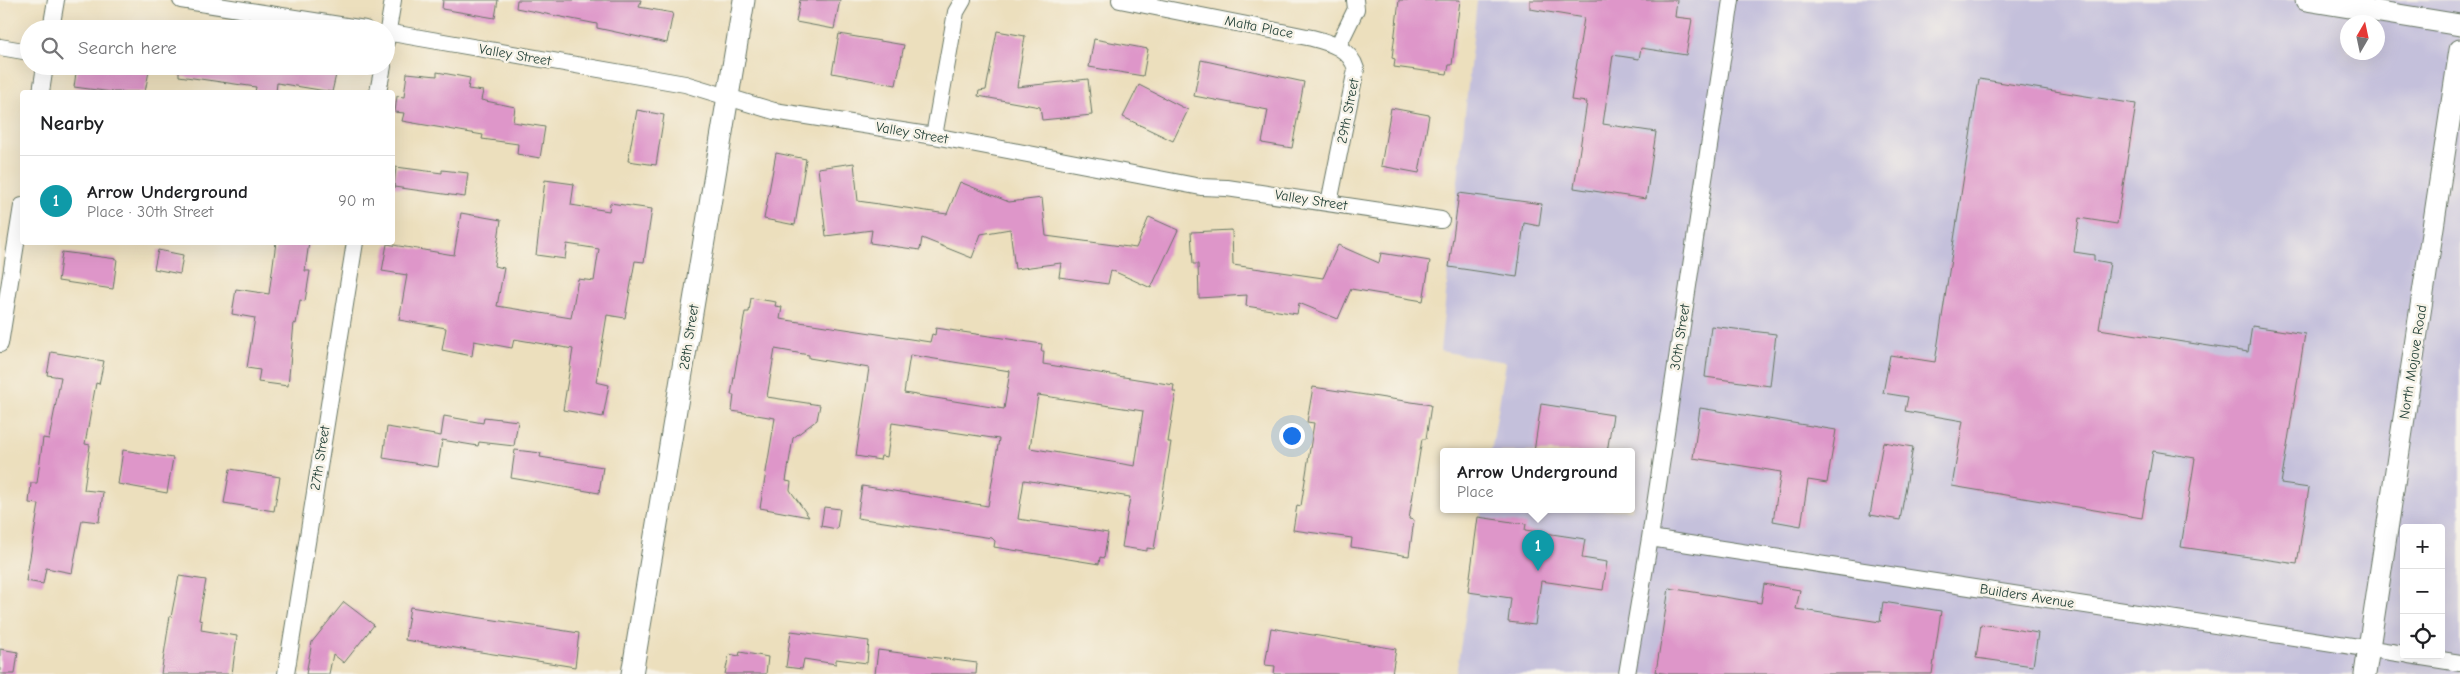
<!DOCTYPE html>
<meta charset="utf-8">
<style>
body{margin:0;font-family:"Comic Neue",sans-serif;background:#f6f6f6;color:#202124}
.controls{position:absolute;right:15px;bottom:15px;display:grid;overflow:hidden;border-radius:5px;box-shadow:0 5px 20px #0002}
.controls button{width:45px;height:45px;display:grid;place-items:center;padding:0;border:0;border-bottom:1px solid #e0e0e0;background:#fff;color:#202124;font:25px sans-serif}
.compass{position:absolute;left:2340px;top:15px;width:45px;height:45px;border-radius:50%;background:#fff;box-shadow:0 5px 20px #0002;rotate:9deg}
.you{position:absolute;left:1291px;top:435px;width:18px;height:18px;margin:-12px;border:4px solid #fff;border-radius:50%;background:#1a73e8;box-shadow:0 0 0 8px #1a73e833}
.badge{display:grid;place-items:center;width:32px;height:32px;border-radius:50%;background:#d93025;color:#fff;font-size:16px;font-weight:700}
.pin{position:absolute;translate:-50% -41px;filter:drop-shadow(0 1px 2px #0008)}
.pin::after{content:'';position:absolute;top:26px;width:18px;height:15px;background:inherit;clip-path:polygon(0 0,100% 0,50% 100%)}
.popup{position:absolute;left:1440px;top:448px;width:195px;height:65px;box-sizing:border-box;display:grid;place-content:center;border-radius:5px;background:#fff;filter:drop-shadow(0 1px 4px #0005);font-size:16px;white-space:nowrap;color:#757577}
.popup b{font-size:19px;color:#202124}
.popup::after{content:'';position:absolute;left:50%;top:100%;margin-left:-10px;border:10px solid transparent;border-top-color:#fff}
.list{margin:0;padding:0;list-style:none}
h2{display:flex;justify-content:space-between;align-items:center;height:65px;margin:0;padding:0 20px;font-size:21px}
h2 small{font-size:16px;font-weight:400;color:#757577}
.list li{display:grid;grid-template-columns:32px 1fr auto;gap:15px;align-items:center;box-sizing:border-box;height:90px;padding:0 20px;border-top:1px solid #e0e0e0}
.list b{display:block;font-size:19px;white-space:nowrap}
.list p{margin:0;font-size:16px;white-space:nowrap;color:#757577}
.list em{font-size:16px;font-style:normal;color:#757577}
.icon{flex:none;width:28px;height:28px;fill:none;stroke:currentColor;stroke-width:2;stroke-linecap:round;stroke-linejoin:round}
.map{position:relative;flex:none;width:2460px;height:674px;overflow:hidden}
.search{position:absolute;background:#fff;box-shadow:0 5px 20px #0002;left:20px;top:20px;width:375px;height:55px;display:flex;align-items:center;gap:12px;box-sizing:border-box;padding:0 18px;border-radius:28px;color:#757577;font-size:19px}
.panel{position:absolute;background:#fff;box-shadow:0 5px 20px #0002;left:20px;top:90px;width:375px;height:155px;border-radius:5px}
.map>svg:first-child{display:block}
.industrial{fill:#c4c0db;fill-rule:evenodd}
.building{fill:#de96c9;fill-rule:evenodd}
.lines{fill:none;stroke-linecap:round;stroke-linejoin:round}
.minor-casing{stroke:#677664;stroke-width:18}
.tertiary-casing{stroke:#677664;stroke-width:23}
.minor{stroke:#fff;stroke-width:16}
.tertiary{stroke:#fff;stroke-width:21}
.labels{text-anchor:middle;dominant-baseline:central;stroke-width:5;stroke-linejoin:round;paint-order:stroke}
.street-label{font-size:14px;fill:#1f3d34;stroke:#f7f3e8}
</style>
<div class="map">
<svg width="2460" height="674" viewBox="0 0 2460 674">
<rect width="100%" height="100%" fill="#f7f3e8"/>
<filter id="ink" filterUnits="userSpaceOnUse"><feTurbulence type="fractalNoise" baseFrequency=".02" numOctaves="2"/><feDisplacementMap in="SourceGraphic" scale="10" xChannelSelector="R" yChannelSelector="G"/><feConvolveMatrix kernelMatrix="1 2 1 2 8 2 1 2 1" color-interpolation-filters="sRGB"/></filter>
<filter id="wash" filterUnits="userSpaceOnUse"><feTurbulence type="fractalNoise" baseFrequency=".0096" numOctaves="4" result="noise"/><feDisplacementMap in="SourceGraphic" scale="20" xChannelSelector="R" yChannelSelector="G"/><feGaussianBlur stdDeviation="1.12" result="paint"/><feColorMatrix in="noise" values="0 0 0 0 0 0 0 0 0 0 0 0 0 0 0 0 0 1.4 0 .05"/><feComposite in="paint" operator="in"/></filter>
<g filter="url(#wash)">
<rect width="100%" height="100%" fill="#ecdfbd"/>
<path class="industrial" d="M 1477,0 L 2460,0 L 2460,674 L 1456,674 L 1482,510 L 1632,510 L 1632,452 L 1491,452 L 1506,362 L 1440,351 ZM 2348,22 L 2378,22 L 2378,52 L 2348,52 ZM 2404,528 L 2441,528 L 2441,655 L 2404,655 Z"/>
<g id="blocks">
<path class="building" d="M 443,0 L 498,0 L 495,18 L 442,9 Z
M 517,0 L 641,0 L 639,7 L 673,13 L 667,43 L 597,28 L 597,24 L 516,8 Z
M 800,0 L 840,0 L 834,29 L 796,22 Z
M 1399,0 L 1460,0 L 1452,65 L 1449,65 L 1447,74 L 1394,67 L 1395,59 L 1392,58 Z
M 1530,0 L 1677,0 L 1675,17 L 1692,19 L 1686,55 L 1641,48 L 1639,59 L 1613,55 L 1603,124 L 1656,132 L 1646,199 L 1574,188 L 1587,102 L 1571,100 L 1584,18 L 1530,9 Z
M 997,31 L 1025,36 L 1017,87 L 1088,79 L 1092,115 L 1042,120 L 1040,107 L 978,96 L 979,91 L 986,90 Z
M 839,34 L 904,45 L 896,85 L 832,73 Z
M 1094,39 L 1148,49 L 1143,76 L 1089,67 Z
M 1201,60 L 1304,82 L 1292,148 L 1262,143 L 1268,110 L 1194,96 Z
M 77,66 L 150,66 L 145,92 L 112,92 L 74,87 Z
M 179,66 L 338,66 L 332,92 L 277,83 L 276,92 L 255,92 L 256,87 L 179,76 Z
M 437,72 L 470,78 L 468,89 L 483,91 L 481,100 L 515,107 L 513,122 L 545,127 L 540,158 L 517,154 L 518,144 L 482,139 L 483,135 L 402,121 L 404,113 L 395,112 L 397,96 L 404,97 L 407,73 L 437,76 Z
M 1979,79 L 2136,104 L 2117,224 L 2079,218 L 2074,252 L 2094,255 L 2094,260 L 2110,263 L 2099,329 L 2248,352 L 2252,326 L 2305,334 L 2281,484 L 2309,488 L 2297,564 L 2181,547 L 2195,458 L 2153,451 L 2142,518 L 1952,486 L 1963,421 L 1905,411 L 1908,397 L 1883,393 L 1890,355 L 1935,362 Z
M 1139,85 L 1188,110 L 1173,141 L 1123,117 Z
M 1391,108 L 1429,115 L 1419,173 L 1381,166 Z
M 637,110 L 664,115 L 656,165 L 628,161 Z
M 776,153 L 806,159 L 795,225 L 764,219 Z
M 854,163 L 858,201 L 947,214 L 960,182 L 1009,202 L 1042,198 L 1046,236 L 1136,248 L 1149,217 L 1178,230 L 1151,288 L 1111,270 L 1108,284 L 1059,277 L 1061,263 L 1015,269 L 1010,229 L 981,234 L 972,258 L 922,238 L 920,250 L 870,243 L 872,230 L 826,236 L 818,168 Z
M 396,167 L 442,173 L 442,170 L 468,173 L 465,197 L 394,187 Z
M 545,180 L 574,184 L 571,205 L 609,211 L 610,203 L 652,209 L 644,262 L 635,261 L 625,318 L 607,315 L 596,382 L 609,385 L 603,417 L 563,410 L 573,349 L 514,339 L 512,348 L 474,341 L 472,356 L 442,350 L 446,328 L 399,320 L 407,275 L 382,271 L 387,244 L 454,255 L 461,213 L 501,220 L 494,266 L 504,268 L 497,306 L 571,318 L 578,279 L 594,281 L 599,249 L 567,244 L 565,259 L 536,255 Z
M 1459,193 L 1542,204 L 1539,226 L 1524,223 L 1517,277 L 1449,267 Z
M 1232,230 L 1233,265 L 1323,278 L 1338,245 L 1379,263 L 1381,253 L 1430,261 L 1423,301 L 1351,289 L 1338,319 L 1299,303 L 1297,314 L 1246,306 L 1247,295 L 1199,298 L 1198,264 L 1193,264 L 1191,232 Z
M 276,242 L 309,242 L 305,271 L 310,271 L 305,301 L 300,300 L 296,324 L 294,323 L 288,386 L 258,382 L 260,370 L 247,368 L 255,318 L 232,314 L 236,289 L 269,294 Z
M 158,250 L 183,255 L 180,274 L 154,269 Z
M 62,252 L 117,259 L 113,289 L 58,281 Z
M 751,298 L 776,302 L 775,306 L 782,307 L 780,319 L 930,342 L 932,334 L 935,335 L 936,328 L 1042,344 L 1041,351 L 1044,351 L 1043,364 L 1174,385 L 1173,392 L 1176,392 L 1168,442 L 1171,442 L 1154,549 L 1147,548 L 1147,551 L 1122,547 L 1130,497 L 1024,480 L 1018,519 L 1108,533 L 1104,558 L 1100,557 L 1099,564 L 994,547 L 995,541 L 992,538 L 857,518 L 862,486 L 988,506 L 999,439 L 892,423 L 887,457 L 881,456 L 880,460 L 856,456 L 869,368 L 809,358 L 809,355 L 775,349 L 767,397 L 820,405 L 817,420 L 793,438 L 786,481 L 791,482 L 790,490 L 809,517 L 760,508 L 775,418 L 732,411 L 734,395 L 731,395 L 745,312 L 749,312 ZM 910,355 L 1010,371 L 1004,409 L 904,393 ZM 1038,395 L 1143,411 L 1135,466 L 1030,448 Z
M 1711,326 L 1776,334 L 1770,386 L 1705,377 Z
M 51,352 L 104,361 L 99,384 L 96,383 L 85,444 L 90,445 L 84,490 L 103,492 L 99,522 L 82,520 L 72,573 L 46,568 L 43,584 L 26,581 L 39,504 L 29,503 L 31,483 L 37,483 L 43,438 L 49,439 L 61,377 L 47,375 Z
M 1313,387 L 1431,405 L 1426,439 L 1422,439 L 1409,519 L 1414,520 L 1409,556 L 1351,547 L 1352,538 L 1293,530 L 1297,505 L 1301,506 L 1314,423 L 1307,422 Z
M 1541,404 L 1613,415 L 1607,452 L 1534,452 Z
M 1700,408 L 1836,430 L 1827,483 L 1808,480 L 1801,526 L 1773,521 L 1781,472 L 1693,458 Z
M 444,416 L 483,423 L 484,417 L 518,421 L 514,446 L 479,442 L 478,446 L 442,440 L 438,467 L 383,458 L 387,427 L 441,436 Z
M 1883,442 L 1913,447 L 1900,520 L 1870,515 Z
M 123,450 L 173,458 L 167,493 L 118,484 Z
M 515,450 L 541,453 L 540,457 L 603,467 L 599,493 L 511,478 Z
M 230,469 L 280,477 L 274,511 L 224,503 Z
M 824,507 L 840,509 L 837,529 L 821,526 Z
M 1478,517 L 1526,524 L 1525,530 L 1585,539 L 1582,558 L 1607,562 L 1603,590 L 1541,581 L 1535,625 L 1508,622 L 1511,598 L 1468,592 Z
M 179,576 L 206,580 L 199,620 L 202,621 L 201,630 L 237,636 L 232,674 L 161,674 L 170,616 L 171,617 Z
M 1764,584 L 1800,590 L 1796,609 L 1880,622 L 1883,602 L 1941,611 L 1932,674 L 1669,674 L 1656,672 L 1669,588 L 1761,603 Z
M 344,602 L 374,625 L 344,663 L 333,654 L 329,674 L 306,674 L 312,642 Z
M 410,607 L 579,633 L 575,667 L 405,640 Z
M 1981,624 L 2038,633 L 2033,666 L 1976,658 Z
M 1271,628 L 1396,649 L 1392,674 L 1274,674 L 1275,666 L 1265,665 Z
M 791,631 L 869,641 L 867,663 L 836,659 L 836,664 L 804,659 L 802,669 L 786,667 Z
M 0,649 L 18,652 L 15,674 L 0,674 Z
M 878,650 L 977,663 L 976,674 L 875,674 Z
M 740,652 L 768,657 L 766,674 L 725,674 L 729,654 L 739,656 Z"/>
</g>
</g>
<g filter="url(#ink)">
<use href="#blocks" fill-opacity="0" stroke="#677664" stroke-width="1"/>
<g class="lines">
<g class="minor-casing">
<path id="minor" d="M 181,0 L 365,29
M 1120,0 L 1312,38 C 1332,43 1350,49 1356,69 L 1329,203
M 51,29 L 56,0
M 386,32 L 685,84 L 774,111 L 934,136 L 1201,187 L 1227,188 L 1441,220
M 386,42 L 393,0
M 1338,46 L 1356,9 L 1355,0
M 0,47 L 29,52
M 41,92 L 45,66
M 378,92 L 383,66
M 934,136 L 956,12 L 963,0
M 0,344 L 22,206
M 1650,538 L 2404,654
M 2409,655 L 2460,663
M 286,674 L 355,242
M 1627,674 L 1650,538 L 1731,0"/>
</g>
<g class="tertiary-casing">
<path id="tertiary" d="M 2306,0 L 2460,25
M 632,674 L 744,0
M 2365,674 L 2460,50"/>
</g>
<use href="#minor" class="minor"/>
<use href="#tertiary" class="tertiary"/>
</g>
</g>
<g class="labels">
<g class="street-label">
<text transform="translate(1259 27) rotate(11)">Malta Place</text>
<text transform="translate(515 55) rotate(10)">Valley Street</text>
<text transform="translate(1348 111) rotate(-79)">29th Street</text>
<text transform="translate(912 133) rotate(10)">Valley Street</text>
<text transform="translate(1311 200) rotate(9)">Valley Street</text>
<text transform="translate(689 337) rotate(-81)">28th Street</text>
<text transform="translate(1680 337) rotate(-81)">30th Street</text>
<text transform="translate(2413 362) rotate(-81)">North Mojave Road</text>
<text transform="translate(320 458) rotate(-81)">27th Street</text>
<text transform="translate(2027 596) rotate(9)">Builders Avenue</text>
</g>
</g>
</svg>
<div class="controls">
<button>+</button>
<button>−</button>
<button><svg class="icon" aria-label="locate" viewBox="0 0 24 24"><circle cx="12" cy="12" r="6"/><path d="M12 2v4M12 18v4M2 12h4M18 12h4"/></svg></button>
</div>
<svg class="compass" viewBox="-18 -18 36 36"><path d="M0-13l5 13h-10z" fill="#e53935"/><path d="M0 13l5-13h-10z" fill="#757577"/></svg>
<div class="you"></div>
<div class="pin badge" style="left:1538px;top:571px;background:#0f9aa8">1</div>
<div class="popup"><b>Arrow Underground</b>Place</div>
<div class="search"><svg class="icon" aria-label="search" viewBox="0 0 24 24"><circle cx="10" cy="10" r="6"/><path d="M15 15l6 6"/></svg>Search here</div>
<section class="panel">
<h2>Nearby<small></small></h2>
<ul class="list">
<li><span class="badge" style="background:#0f9aa8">1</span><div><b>Arrow Underground</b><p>Place · 30th Street</p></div><em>90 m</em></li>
</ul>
</section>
</div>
